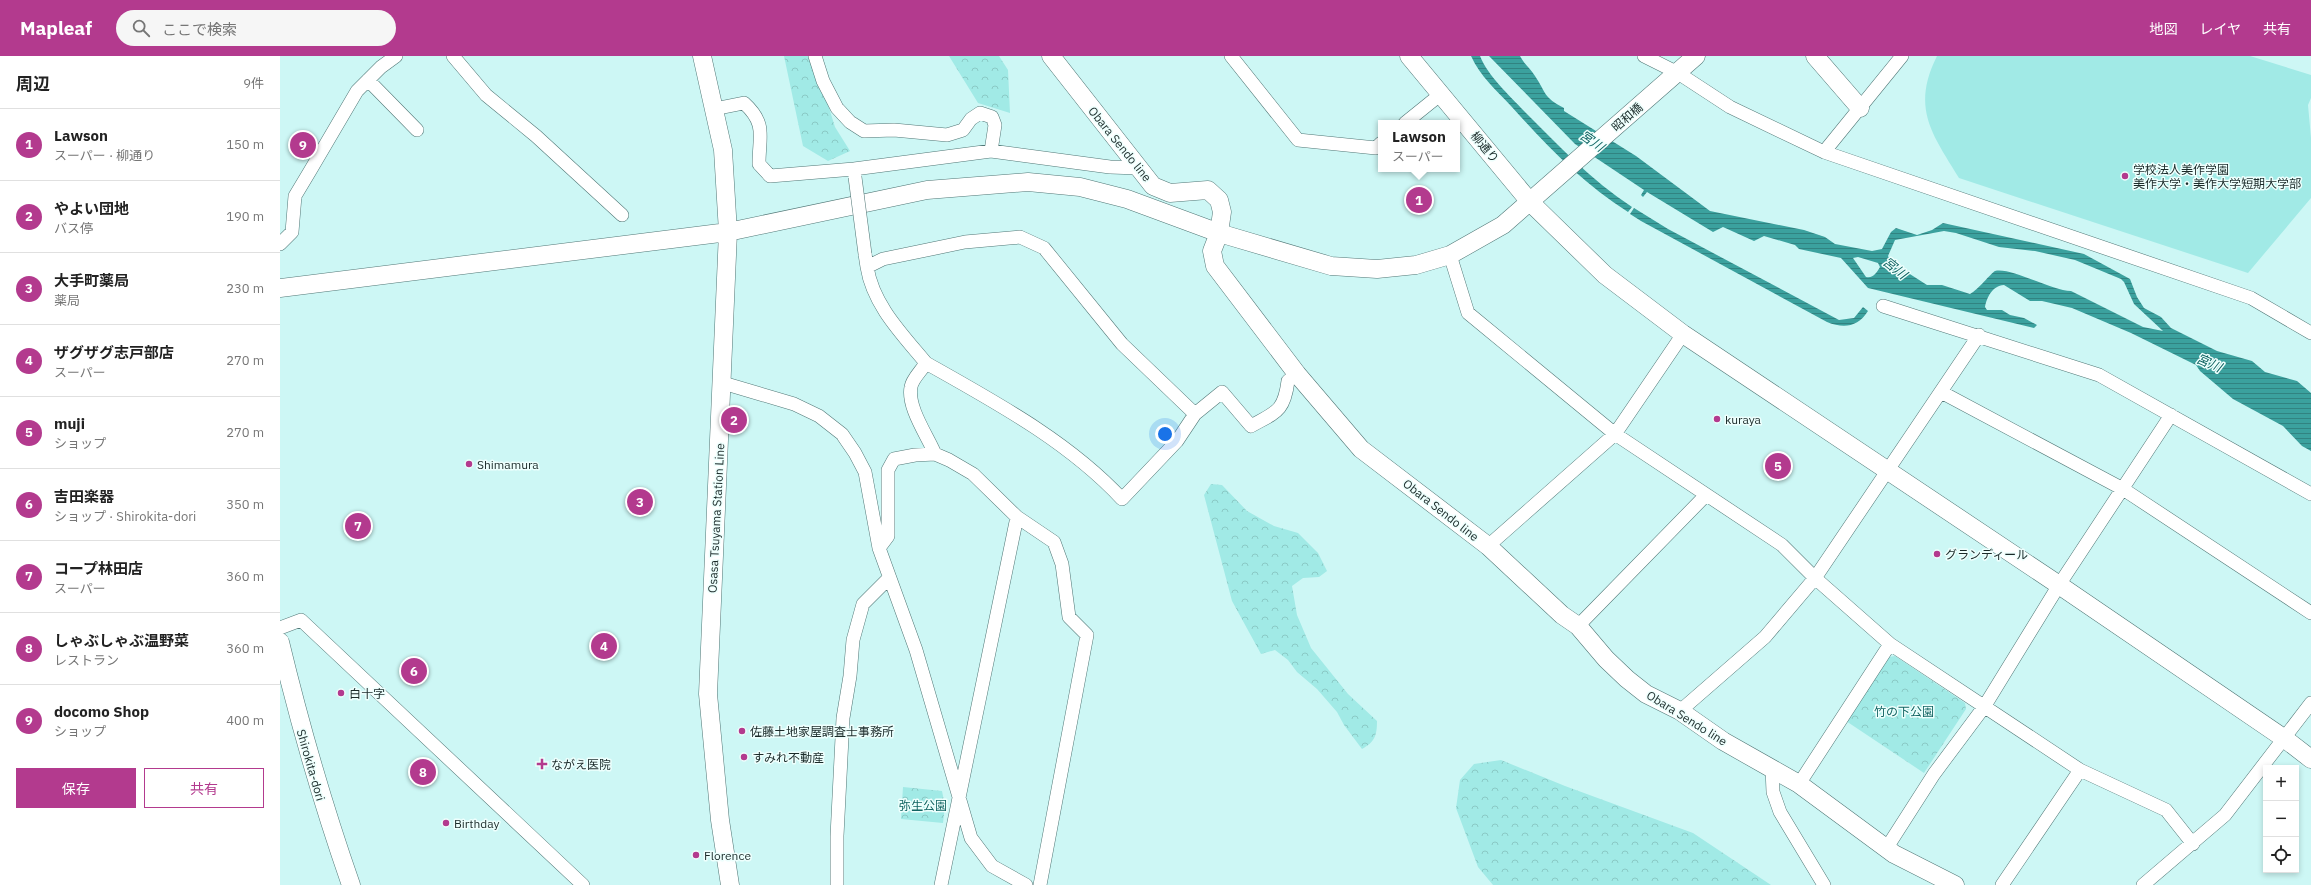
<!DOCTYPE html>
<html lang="ja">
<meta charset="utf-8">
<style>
body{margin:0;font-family:"IBM Plex Sans","Noto Sans JP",sans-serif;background:#f6f6f6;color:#222}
.controls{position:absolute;right:12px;bottom:12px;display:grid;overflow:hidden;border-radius:0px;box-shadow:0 2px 6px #0003}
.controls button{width:36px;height:36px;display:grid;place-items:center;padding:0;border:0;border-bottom:1px solid #e0e0e0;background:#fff;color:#222;font:20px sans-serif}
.you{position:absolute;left:885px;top:378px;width:14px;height:14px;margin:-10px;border:3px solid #fff;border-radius:50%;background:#1a73e8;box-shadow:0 0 0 6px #1a73e833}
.badge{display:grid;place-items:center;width:26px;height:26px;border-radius:50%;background:#b33a8e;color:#fff;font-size:13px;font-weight:700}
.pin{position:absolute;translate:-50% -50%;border:2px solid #fff;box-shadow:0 1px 4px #0006}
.popup{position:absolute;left:1098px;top:64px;width:82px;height:52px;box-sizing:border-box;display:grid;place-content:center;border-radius:0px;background:#fff;filter:drop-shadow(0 1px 3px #0005);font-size:13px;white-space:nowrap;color:#767676}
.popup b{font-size:15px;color:#222}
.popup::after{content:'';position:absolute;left:50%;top:100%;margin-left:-8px;border:8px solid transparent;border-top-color:#fff}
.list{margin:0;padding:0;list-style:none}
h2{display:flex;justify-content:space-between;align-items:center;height:52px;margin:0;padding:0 16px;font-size:17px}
h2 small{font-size:13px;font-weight:400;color:#767676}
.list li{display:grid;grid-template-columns:26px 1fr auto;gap:12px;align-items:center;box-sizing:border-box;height:72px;padding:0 16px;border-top:1px solid #e0e0e0}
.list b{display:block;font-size:15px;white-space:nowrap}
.list p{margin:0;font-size:13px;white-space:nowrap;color:#767676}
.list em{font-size:13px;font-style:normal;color:#767676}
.actions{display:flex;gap:8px;padding:12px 16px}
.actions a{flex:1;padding:9px 0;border:1px solid #b33a8e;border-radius:0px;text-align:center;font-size:14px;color:#b33a8e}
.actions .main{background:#b33a8e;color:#fff}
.icon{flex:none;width:22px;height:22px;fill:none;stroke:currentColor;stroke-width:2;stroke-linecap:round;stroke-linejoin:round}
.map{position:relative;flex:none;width:2031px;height:829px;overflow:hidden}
header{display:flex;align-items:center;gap:24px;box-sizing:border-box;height:56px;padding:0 20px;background:#b33a8e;color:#fff}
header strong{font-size:19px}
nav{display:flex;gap:22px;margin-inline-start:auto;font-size:14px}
.search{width:280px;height:36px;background:#f6f6f6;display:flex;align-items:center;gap:10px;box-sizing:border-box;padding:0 14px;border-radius:22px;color:#767676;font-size:15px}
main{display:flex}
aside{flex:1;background:#fff}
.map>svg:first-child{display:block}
.forest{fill:url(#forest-crowns)}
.pitch{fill:#a1eae6}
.water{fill:url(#water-rules);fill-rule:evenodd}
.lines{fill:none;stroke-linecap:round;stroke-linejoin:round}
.street-casing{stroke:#517776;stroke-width:14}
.secondary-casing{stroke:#517776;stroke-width:19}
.street{stroke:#fff;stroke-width:13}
.secondary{stroke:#fff;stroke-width:18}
.street-bridge-casing{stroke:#517776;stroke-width:14;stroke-linecap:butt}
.street-bridge{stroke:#fff;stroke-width:13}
.poi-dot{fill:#b33a8e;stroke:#eefffd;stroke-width:1.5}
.labels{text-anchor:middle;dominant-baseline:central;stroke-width:3;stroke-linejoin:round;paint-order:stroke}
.street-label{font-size:12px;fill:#1a2a29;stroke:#eefffd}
.poi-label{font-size:12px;fill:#1a2a29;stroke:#eefffd;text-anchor:start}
.park-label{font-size:12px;fill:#116462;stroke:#eefffd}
.water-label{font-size:13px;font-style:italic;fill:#0e6361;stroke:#eefffd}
</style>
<header>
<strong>Mapleaf</strong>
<div class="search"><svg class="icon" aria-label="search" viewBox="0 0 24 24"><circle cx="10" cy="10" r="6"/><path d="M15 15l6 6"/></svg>ここで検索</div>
<nav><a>地図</a><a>レイヤ</a><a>共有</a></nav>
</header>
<main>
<aside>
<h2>周辺<small>9件</small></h2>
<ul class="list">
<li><span class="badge">1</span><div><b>Lawson</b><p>スーパー · 柳通り</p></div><em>150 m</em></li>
<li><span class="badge">2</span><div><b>やよい団地</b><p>バス停</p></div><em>190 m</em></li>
<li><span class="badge">3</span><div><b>大手町薬局</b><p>薬局</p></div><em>230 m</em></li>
<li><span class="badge">4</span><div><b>ザグザグ志戸部店</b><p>スーパー</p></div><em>270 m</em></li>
<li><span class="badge">5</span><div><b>muji</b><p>ショップ</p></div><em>270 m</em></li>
<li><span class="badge">6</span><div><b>吉田楽器</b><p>ショップ · Shirokita-dori</p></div><em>350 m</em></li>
<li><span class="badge">7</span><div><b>コープ林田店</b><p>スーパー</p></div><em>360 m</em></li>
<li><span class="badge">8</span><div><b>しゃぶしゃぶ温野菜</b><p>レストラン</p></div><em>360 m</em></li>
<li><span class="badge">9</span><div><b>docomo Shop</b><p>ショップ</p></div><em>400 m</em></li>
</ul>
<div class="actions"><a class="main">保存</a><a>共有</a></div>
</aside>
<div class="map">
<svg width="2031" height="829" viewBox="0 0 2031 829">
<defs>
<pattern id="forest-crowns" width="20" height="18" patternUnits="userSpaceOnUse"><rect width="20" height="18" fill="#a1eae6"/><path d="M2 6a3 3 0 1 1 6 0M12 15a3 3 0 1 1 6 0" fill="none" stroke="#8ac9c5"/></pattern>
<pattern id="water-rules" width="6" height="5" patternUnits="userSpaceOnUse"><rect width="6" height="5" fill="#3ba19e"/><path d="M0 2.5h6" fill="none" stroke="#318381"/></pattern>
</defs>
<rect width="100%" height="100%" fill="#cdf7f5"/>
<path class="forest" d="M 504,0 L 528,0 L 545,39 L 555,71 L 570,95 L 548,105 L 523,90 Z
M 669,0 L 719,0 L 728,14 L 730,57 L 698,47 Z
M 931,428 L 942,429 L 967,455 L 994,470 L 1018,477 L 1038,497 L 1047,515 L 1039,521 L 1023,522 L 1012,530 L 1017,559 L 1031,592 L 1068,638 L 1097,665 C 1097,679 1095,686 1082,693 L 1064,669 L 1057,656 L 1037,633 L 1017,616 L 1008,604 L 995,594 L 981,598 L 952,545 L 924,439 Z
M 1615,600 L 1685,647 L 1686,653 L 1644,717 L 1566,665 L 1609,601 Z
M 1221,704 L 1285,730 L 1413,777 L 1491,829 L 1213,829 L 1198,811 L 1176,752 L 1180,724 L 1194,708 Z
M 623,731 L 662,735 L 665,750 L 663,767 L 621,763 Z"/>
<path class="pitch" d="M 1657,0 L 1970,0 L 2031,19 L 2031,42 L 2028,49 L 2031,82 L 2031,142 L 1968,217 L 1679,122 C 1652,78 1631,52 1657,0 Z"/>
<path class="water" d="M 1191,0 L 1200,0 C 1208,20 1229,39 1244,55 C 1278,89 1311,124 1352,151 L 1348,156 C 1303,128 1266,89 1231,50 C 1216,34 1200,20 1191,0 Z
M 1209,0 L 1240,0 C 1244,8 1251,13 1255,20 C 1267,38 1263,41 1284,52 L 1284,55 L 1356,100 L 1430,155 L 1524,174 L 1545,181 L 1555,188 L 1592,195 L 1602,193 L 1611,176 L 1616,172 L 1637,179 L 1652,174 L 1663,167 L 1804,198 L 1850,223 L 1857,241 L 1864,252 L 1881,261 L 1891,272 L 1937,295 L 1972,305 L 1985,316 L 2017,325 L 2031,337 L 2031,395 L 2022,390 L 2003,370 L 1953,343 L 1920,315 L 1916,309 L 1851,277 L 1792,252 L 1762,245 L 1750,245 L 1724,229 C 1712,230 1707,241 1705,251 L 1707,254 L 1722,254 L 1730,259 L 1744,262 L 1757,269 L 1754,272 L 1588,232 L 1561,202 L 1519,193 L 1515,189 L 1484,180 L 1474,185 L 1443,171 L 1433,176 L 1367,136 L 1363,141 L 1361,139 L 1364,134 L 1295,88 ZM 1664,175 L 1676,177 L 1719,191 L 1755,195 L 1795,204 L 1841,223 L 1844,226 L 1854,248 L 1883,275 L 1863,271 L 1791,235 C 1772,235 1731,211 1715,215 C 1711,217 1698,234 1690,238 L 1662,229 L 1647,229 L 1611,206 L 1608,200 L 1615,184 ZM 1578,201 L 1598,207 L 1600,211 C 1597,216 1593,223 1586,221 L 1573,202 Z
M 1354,152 L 1388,173 L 1559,264 L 1574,262 L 1583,251 L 1588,255 C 1578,271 1564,273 1547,266 L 1361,165 L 1350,158 Z"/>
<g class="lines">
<g class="street-casing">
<path id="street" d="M 173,0 L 206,39 L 256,80 L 342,159
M 535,0 L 543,25 L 557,52 L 570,66 L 584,75 L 614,74 L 667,79 L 683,74 L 691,63 L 700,57 L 712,61 L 715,69 L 711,95
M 951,0 L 1018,84 L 1096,92 L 1101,87
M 1364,0 L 1398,17 L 1450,51 L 1544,96 L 1971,242 L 2031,277
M 88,24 L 137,74
M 434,53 L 464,47 C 487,68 479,80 479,108 L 490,120 L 574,113 L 711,95 L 830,111 L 858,112
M 1125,67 L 1161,38
M 1544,96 L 1622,0
M 0,188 L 12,176 L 15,140 L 30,115 L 77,35 L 101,11 L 116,0
M 585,198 L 587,211 L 603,203 L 685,186 L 740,181 L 764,192 L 842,288 L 915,358 L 942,336 L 971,370 C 996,356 1004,356 1008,325 L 1017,318
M 1170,199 L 1188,257 L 1335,378 L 1502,489 L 1535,522 L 1610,588 L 1800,714 L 1886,754 L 1913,788
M 587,211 C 593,249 622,278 646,307
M 1603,250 L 1819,319 L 2031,438
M 443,327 L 514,348 L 539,360 L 562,378 L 575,397 L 585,416 L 599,492 L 636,594 L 691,782 L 712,810 L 746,829
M 1661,336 L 1843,433 L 2031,557
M 655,398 C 647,379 627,351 631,331 C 632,323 642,314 646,307 C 715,346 788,385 842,443 L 897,385 L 915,358
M 1208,490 L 1335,378 L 1403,278
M 599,492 L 608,480 L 608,414 L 614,403 L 635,399 L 655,398 L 669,404 L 693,418 L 737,461 L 774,486 L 782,508 L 789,561 L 807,579 L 760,829
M 1298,570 L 1426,439
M 0,572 L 21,564 L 303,829
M 1400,655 L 1485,581 L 1535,522 L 1699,279
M 1492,712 L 1493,736 L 1500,756 L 1544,829
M 1519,728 L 1610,588
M 1606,793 L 1654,718 L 1704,651 L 1779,529 L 1891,359
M 557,829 L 557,780 L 563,662 L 570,620 L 573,584 L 583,548 L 608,523
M 661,829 L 737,461
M 1722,829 L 1800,714
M 1863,829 L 1945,759 L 2031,647"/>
</g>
<g class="secondary-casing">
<path id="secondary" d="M 422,0 L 443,94 L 448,176 L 428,638 L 440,764 L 450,829
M 771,0 L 873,130 L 890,137 L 928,134 L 939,144 L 942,156 L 939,177 L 932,195 L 935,210 L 1017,318 L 1081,393 L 1208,490 L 1282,559 L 1298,570 L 1326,603 L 1347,623 L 1366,638 L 1400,655 L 1443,685 L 1519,728 L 1614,798 L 1675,829
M 1129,0 L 1250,146 L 1325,219 L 1403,278 L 1779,529 L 2005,683 L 2031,703
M 1535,0 L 1580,52
M 0,232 L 448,176 L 647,134 L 748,126 L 800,131 L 847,143 L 939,177 L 1051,210 L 1097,213 L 1136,209 L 1170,199 L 1223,169 L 1416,0
M 0,586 C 20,669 43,749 71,829"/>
</g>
<use href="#street" class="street"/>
<use href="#secondary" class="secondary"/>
<g class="street-bridge-casing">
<path id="street-bridge" d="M 575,121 L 585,198"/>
</g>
<use href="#street-bridge" class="street-bridge"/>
</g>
<g class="poi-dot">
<circle cx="1845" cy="120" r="4"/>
<circle cx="1437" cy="363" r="4"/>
<circle cx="189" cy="408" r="4"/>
<circle cx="1657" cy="498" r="4"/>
<circle cx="61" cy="637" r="4"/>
<circle cx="462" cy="675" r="4"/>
<circle cx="464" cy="701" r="4"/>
<path d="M260 702h4v4h4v4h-4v4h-4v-4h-4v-4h4z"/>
<circle cx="166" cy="767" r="4"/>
<circle cx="416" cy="799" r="4"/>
</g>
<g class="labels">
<g class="street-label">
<text transform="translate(1347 61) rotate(-41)">昭和橋</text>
<text transform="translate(840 88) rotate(51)">Obara Sendo line</text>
<text transform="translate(1205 91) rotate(50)">柳通り</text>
<text transform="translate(1161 454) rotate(38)">Obara Sendo line</text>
<text transform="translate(436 462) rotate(-87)">Osasa Tsuyama Station Line</text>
<text transform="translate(1407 662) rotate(32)">Obara Sendo line</text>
<text transform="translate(31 709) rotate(74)">Shirokita-dori</text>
</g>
<g class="poi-label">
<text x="1853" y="113">学校法人美作学園<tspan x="1853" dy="14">美作大学・美作大学短期大学部</tspan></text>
<text x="1445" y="363">kuraya</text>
<text x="197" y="408">Shimamura</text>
<text x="1665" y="498">グランディール</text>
<text x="69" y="637">白十字</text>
<text x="470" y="675">佐藤土地家屋調査士事務所</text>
<text x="472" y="701">すみれ不動産</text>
<text x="271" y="708">ながえ医院</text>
<text x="174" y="767">Birthday</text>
<text x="424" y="799">Florence</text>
</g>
<g class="park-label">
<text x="1624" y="655">竹の下公園</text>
<text x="643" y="749">弥生公園</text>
</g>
<g class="water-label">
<text transform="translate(1312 85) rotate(35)">宮川</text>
<text transform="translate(1615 212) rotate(39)">宮川</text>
<text transform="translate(1929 307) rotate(24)">宮川</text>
</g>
</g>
</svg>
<div class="controls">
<button>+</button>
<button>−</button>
<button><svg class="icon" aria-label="locate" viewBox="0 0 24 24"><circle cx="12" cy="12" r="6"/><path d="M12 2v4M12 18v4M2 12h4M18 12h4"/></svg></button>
</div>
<div class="you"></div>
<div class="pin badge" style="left:1139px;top:144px">1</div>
<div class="popup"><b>Lawson</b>スーパー</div>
<div class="pin badge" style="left:454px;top:364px">2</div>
<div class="pin badge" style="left:360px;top:446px">3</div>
<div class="pin badge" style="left:324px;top:590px">4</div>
<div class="pin badge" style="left:1498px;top:410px">5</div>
<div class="pin badge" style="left:134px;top:615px">6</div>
<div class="pin badge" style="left:78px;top:470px">7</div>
<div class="pin badge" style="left:143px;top:716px">8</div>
<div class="pin badge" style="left:23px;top:89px">9</div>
</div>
</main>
